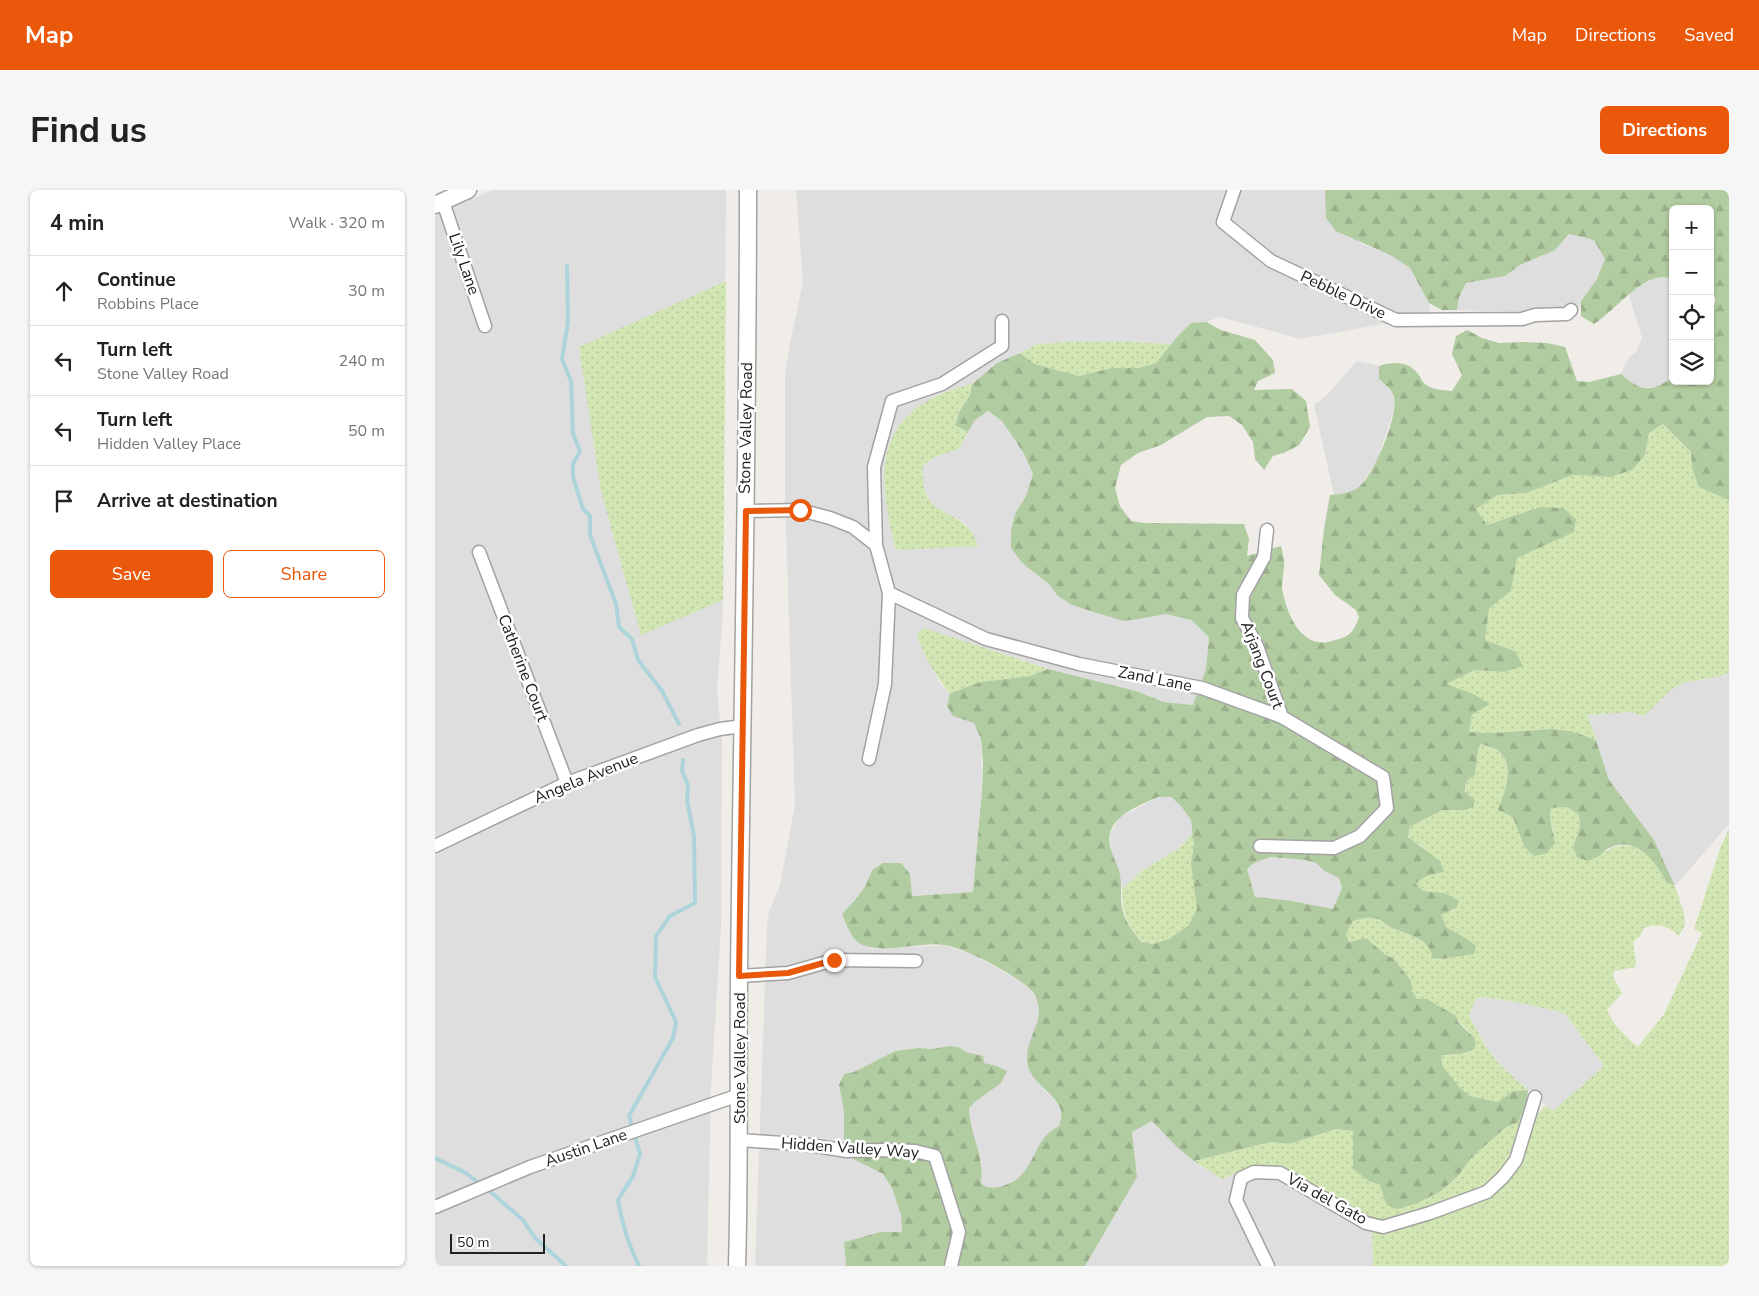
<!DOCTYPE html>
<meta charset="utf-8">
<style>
body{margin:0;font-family:"Nunito Sans",sans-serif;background:#f6f6f6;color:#222}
.controls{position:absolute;right:15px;top:15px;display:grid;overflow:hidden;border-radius:8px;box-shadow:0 1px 4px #0004}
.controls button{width:45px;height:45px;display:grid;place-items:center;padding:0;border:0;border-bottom:1px solid #e0e0e0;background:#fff;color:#222;font:25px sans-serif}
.scale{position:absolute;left:15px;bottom:12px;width:95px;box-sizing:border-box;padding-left:5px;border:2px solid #212121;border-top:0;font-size:14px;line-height:18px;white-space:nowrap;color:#212121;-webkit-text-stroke:4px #fff;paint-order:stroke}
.stop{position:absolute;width:15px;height:15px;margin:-11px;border:4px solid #ea580c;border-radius:50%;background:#fff}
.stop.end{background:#ea580c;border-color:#fff;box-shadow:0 1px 5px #0008}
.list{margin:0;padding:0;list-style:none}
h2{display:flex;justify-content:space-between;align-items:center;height:65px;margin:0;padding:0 20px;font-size:21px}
h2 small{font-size:16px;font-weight:400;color:#767676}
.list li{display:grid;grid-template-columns:32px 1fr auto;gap:15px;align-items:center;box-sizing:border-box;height:70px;padding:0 20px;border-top:1px solid #e0e0e0}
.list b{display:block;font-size:19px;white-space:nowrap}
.list p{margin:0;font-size:16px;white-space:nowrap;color:#767676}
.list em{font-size:16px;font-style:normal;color:#767676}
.actions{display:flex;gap:10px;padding:15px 20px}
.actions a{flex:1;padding:11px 0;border:1px solid #ea580c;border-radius:8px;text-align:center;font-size:18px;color:#ea580c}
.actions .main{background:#ea580c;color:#fff}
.icon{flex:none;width:28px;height:28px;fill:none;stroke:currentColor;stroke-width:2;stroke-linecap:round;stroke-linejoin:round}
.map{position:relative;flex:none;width:1294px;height:1076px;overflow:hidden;border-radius:8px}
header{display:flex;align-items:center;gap:30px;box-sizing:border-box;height:70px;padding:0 25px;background:#ea580c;color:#fff}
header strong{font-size:24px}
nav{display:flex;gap:28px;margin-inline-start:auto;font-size:18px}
.intro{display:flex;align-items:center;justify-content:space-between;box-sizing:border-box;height:120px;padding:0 30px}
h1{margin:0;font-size:35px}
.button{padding:12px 22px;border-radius:8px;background:#ea580c;color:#fff;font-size:18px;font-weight:700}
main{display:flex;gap:30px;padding:0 30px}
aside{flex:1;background:#fff;border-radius:8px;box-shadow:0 1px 4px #0004}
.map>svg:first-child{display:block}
.residential{fill:#dfdede}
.grass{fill:url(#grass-dots)}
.forest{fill:url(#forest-firs);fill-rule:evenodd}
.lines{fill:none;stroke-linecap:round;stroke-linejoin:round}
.stream{stroke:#add4da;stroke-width:4}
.minor-casing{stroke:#a2a2a2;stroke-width:15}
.tertiary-casing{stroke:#a2a2a2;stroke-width:19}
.minor{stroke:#fff;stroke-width:12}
.tertiary{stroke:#fff;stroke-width:16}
.route{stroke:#ea580c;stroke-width:6}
.labels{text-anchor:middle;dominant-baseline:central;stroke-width:5;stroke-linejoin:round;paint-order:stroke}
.street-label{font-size:16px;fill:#212121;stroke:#fff}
</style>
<header>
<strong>Map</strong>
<nav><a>Map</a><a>Directions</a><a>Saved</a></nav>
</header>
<div class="intro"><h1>Find us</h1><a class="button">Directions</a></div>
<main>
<aside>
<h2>4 min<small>Walk · 320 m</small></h2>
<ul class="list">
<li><svg class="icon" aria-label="ahead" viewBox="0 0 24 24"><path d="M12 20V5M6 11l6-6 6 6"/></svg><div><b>Continue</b><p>Robbins Place</p></div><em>30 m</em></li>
<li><svg class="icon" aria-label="left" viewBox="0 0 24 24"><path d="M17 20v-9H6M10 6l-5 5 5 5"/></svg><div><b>Turn left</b><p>Stone Valley Road</p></div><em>240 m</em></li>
<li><svg class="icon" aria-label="left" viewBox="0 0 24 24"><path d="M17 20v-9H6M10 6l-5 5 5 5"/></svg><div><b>Turn left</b><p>Hidden Valley Place</p></div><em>50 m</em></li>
<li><svg class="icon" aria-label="arrive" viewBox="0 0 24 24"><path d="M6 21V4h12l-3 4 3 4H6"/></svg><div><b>Arrive at destination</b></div></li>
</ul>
<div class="actions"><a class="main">Save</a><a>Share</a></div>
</aside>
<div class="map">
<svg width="1294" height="1076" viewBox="0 0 1294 1076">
<defs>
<pattern id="grass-dots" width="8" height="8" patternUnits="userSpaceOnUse" patternTransform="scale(1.25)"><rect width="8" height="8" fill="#d1e6b3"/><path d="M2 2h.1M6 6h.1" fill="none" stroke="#b3c59a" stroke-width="1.8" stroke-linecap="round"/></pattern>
<pattern id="forest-firs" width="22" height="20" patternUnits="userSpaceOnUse" patternTransform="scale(1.25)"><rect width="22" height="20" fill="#b2cca1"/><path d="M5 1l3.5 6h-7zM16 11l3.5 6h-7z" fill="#99af8a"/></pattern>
</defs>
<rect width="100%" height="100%" fill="#f0ede9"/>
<path class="residential" d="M 57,0 L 291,0 L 288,421 L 282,499 L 287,551 L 286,737 L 276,898 L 272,1076 L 0,1076 L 0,26 Z
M 361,0 L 890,0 L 890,7 L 925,53 L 957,66 L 975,78 L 994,113 L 995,137 L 973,137 L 947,134 L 866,149 L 785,127 L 771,132 L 756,133 L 737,154 L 694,152 L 603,154 L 562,173 L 537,194 L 502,205 L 494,211 L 450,295 L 453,313 L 534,337 L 525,330 L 506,321 L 497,314 L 491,304 L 487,290 L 488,276 L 499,267 L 524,259 L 540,230 L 552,221 L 567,231 L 588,262 L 598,284 L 591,306 L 580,324 L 587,373 L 614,394 L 623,406 L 688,431 L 704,429 L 731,424 L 756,430 L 774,447 L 773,463 L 771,479 L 758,515 L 729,512 L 701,501 L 613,479 L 556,460 L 496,474 L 504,493 L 515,503 L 512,516 L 518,526 L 539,533 L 546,549 L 547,600 L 538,702 L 476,706 L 475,684 L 437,680 L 431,695 L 421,709 L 407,725 L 423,752 L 438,759 L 510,755 L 540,766 L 584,790 L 596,799 L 603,812 L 605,822 L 600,838 L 600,889 L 611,902 L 620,909 L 626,922 L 624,936 L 610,946 L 596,973 L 586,987 L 573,995 L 560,998 L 549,996 L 546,993 L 547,974 L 535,933 L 534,918 L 541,911 L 562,876 L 549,873 L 547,866 L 531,862 L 523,857 L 514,856 L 497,859 L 484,858 L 460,861 L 419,882 L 409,884 L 404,895 L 409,921 L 409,949 L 418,969 L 448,984 L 457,998 L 466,1025 L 467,1042 L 445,1042 L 409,1052 L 411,1076 L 320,1076 L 332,736 L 334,722 L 345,695 L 360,615 L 350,308 L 350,183 L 355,153 L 368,92 Z
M 1134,44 L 1159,50 L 1170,69 L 1162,89 L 1146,111 L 1146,117 L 1100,122 L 1022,120 L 1024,107 L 1031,93 L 1070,86 L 1085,75 L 1120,60 Z
M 1221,88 L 1238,88 L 1238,187 L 1223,197 L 1204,198 L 1186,184 L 1194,167 L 1202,161 L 1207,148 L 1194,105 L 1201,98 Z
M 922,171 L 944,176 L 944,189 L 958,203 L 959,216 L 957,227 L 942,270 L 927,294 L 914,304 L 899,305 L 879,215 L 893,204 Z
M 1294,482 L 1294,634 L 1240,696 L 1219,650 L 1174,590 L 1153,525 L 1196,522 L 1209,526 L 1236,500 L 1248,493 L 1290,485 Z
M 723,607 L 736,607 L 746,616 L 756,630 L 758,643 L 743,659 L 708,680 L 687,699 L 684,680 L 676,660 L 675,644 L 684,628 Z
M 835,667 L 870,670 L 881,673 L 891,682 L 904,688 L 907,698 L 898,719 L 857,711 L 819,707 L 812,678 L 819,673 Z
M 1047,807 L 1081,812 L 1129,823 L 1169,876 L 1118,922 L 1063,873 L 1050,855 L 1034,826 L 1040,810 Z
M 718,931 L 743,958 L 767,977 L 839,976 L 852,980 L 936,1029 L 938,1076 L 650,1076 L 702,987 L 697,942 Z"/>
<path class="grass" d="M 291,91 L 288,410 L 206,445 L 166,301 L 144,157 Z
M 633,152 L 694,152 L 737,154 L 721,173 L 704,178 L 677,178 L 644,186 L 600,174 L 585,163 L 603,154 Z
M 537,194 L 535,205 L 525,219 L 520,234 L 533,242 L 524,259 L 499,267 L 488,276 C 483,335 531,313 543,356 L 461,360 C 439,276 441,218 537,194 Z
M 1228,234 L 1256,262 L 1257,278 L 1294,310 L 1294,482 L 1290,485 L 1248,493 L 1236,500 L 1209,526 L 1196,522 L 1153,525 L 1161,550 L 1136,541 L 1117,539 L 1059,543 L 1034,542 L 1037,525 L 1055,514 L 1010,494 L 1040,480 L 1068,482 L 1080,461 L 1050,450 L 1054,417 L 1076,401 L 1082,368 L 1103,357 L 1105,317 L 1052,335 L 1041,319 L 1062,305 L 1091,303 L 1138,285 L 1175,287 L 1210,265 L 1214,243 Z
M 489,438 L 613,479 L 595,486 L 546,492 L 515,503 C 504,492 484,458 482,444 Z
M 1046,554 C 1051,556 1057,557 1061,560 C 1081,574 1070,602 1064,620 L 1078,627 L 1089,656 L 1119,643 L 1115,628 L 1116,618 L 1132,617 L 1144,625 L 1145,637 L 1138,657 L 1164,666 C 1195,641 1218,665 1232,693 L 1240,696 L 1249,723 L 1250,735 L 1244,746 C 1233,736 1223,732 1209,738 L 1205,746 L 1198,752 C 1198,761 1203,769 1200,777 L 1179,781 L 1178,787 L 1187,803 L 1172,820 C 1179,836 1190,846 1203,857 L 1229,824 L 1267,743 L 1259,739 L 1286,656 L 1294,639 L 1294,1076 L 938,1076 L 937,1042 L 952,1041 L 1020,1021 L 1055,1005 L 1099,928 L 1111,915 L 1118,921 L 1169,876 L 1129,823 L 1081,812 L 1047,807 L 1040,810 L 1034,826 L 1050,855 L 1063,873 L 1093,900 L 1078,901 L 1063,912 L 1035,906 L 1023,897 L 1007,875 L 1006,866 L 1034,863 L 1033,840 C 1018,827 1003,809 982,809 L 977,801 L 975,791 L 959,769 L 951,765 L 931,748 L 914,752 L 911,745 L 918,731 C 925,729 934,726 942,729 C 947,730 951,735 955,737 C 972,745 993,747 999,768 L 1007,769 L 1026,766 L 1029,747 L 1012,738 L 1006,725 L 1021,718 L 1009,703 L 988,701 L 980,693 L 994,685 L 1009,682 L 989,658 L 973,647 L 975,637 L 1007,620 L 1031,620 L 1031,591 L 1040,585 L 1043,559 Z
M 758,643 L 759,656 L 756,673 L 763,719 L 754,735 L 734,749 L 718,754 L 706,752 C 690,730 688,726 687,699 L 708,680 L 743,659 Z
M 1090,919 L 1086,933 L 1071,974 L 1057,991 L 1048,998 C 1016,1010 970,1031 936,1029 L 852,980 C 826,972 811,979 787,989 L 759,971 L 835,952 L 854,954 L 901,939 L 918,941 L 919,957 L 934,991 L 945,995 L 951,1014 L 983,1013 L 1006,1001 L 1023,986 L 1036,968 L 1070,938 L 1083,932 Z"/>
<path class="forest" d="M 890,0 L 1294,0 L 1294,310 L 1264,297 L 1257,278 L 1256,262 L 1228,234 L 1214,243 L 1210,265 L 1197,280 L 1175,287 L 1138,285 L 1091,303 L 1062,305 L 1041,319 L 1052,335 L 1105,317 L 1128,318 L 1141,329 L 1139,342 L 1082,368 L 1076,401 L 1054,418 L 1050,450 L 1080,461 L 1088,476 L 1068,482 L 1040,480 L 1011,494 L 1038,504 L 1055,514 L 1037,525 L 1034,542 L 1059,543 L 1117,539 L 1136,541 L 1161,550 L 1174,590 L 1219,650 L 1240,696 L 1232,693 C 1221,672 1201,645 1174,658 C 1170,660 1167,664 1164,666 C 1161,668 1157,669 1153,671 L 1142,667 L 1138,657 L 1145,637 L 1144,625 L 1132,617 L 1116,618 L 1115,628 L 1120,653 L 1112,663 L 1099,666 L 1089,656 L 1078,627 L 1063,620 C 1070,602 1081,574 1062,560 C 1058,557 1051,556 1046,554 L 1043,559 L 1040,585 L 1031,591 L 1030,602 L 1040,610 L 1038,616 L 1031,620 L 1007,620 L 975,637 L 973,647 L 1005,671 L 1009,682 L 994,685 L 980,693 L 988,701 L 1009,703 L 1024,711 L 1021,718 L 1006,725 L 1012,738 L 1029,747 L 1041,756 L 1039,764 L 1007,769 L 998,768 C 994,747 972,745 955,737 C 951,735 947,730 942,729 C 934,726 925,729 918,731 L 911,744 L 914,752 L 931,748 L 951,765 L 959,769 L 976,791 L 977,801 L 982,809 L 992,809 L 1021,826 L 1023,832 L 1040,849 L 1040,858 C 1031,866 1018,863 1006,866 L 1007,875 L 1024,897 L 1035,906 L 1063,912 L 1078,901 L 1093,900 L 1091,917 L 1083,932 L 1070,938 L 1036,968 L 1023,986 L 1006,1001 L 983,1013 L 962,1019 L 951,1014 L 945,995 L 934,991 L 918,979 L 918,941 L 901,939 L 854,954 L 835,952 L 759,971 L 743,958 L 717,931 L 697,942 L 702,987 L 650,1076 L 411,1076 L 409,1052 L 445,1042 L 467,1042 L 466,1025 L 457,998 L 448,984 L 418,969 L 409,949 L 409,921 L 404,895 L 409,884 L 419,882 L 460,861 L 484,858 L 497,859 L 514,856 L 523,857 L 531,862 L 548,866 L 549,873 L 562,876 L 572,881 L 566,893 L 541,911 L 534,918 C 535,947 550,964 546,993 C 550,998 557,998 564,997 C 594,990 594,969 609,948 C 612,943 619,939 624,936 C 625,932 627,925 626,921 C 622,904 598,895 593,876 C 587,851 611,831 602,811 C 601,806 598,801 594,798 C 580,785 530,758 510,755 C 486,751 445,766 424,753 C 416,748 411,733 407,724 L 421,709 L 431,695 L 437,680 L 448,673 L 466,673 L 475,684 L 477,706 L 538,702 L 547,600 L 548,574 L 546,549 L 539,533 L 518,526 L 512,516 L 515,503 L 546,492 L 595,486 L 613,479 L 701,501 L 729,512 L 758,515 L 771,479 L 774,447 L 756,430 L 731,424 L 704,429 L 688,431 L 637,415 L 623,406 L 614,394 L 587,373 L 576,358 L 576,341 L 580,324 L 591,306 L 598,284 L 588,262 L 567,231 L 553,221 L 540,230 L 533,242 L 520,235 L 525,220 L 535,205 L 537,194 L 562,173 L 585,163 L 600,174 L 644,186 L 677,178 L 704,178 L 721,173 L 742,147 L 756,133 L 771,132 L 786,140 L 820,150 L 838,170 L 840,183 L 823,191 L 819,200 L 857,199 L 871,211 L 875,237 L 864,255 L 849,263 L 838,266 L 829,280 L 820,269 L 818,252 L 807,235 L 794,226 L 772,227 L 726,255 L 703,263 L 686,275 L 680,298 L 685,316 L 696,331 L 710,333 L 809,334 L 814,349 L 812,366 L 846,356 C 847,361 849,367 849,372 C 850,382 845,393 848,403 C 853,427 868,460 897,451 C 915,446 918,444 924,427 L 921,420 L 900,405 L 884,385 L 889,339 L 895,305 C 908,304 918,303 927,294 C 940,281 966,221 958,204 C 956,199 948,193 944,189 L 944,176 C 958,171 974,171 983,184 C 986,187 987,192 990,194 C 997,200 1008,200 1017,201 L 1027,185 L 1017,164 L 1021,146 L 1032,140 L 1047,148 L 1064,153 L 1086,152 L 1112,153 L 1130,157 L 1142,191 L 1154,192 L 1186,184 C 1207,202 1215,203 1238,187 L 1238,191 L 1275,191 L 1275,132 L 1281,109 L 1275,98 L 1275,19 L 1238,19 L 1238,88 C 1233,88 1227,87 1222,88 C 1201,92 1178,122 1159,134 L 1146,126 L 1146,111 L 1162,89 L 1170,69 L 1159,50 L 1134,44 L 1120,60 L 1085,75 L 1070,86 L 1031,93 L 1024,107 L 1022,120 L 1007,120 L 994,113 L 975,78 L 957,66 L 901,41 L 891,28 ZM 723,607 L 736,607 L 746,616 L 756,630 L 759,656 L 756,673 L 762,719 L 754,735 L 734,749 L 718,754 L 706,752 C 699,743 691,733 688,722 C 684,710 688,694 684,680 C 680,668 672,657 675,643 C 681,623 706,615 723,607 ZM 835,667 L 870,670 L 881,673 L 891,682 L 904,688 L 907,698 L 898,719 L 857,711 L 820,707 L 812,679 L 819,673 Z"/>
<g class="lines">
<path class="stream" d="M 132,76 L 133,132 L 127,169 L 136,191 L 138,244 L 145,261 L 138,274 L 138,287 L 148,319 L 155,326 L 155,345 L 181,414 L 184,437 L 197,449 L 203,470 L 227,501 L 244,534
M 0,968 L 31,983 L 45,994
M 51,998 L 87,1029 L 101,1049 L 131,1076
M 204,1076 C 193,1054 187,1034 183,1010 L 198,986 L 205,964 L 194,926 L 238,848 L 241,832 L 220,787 L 221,746 L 235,726 L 260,713 L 259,646 L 252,610 L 253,595 L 247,581 L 248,570"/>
<g class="minor-casing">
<path id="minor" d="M 799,0 L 788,32 L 836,71 L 961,130 L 1087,129 L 1100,125 L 1132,124 L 1136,120
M 8,12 L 50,136
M 311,321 L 365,320 L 395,328 L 418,337 L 441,355 L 454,403 L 450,494 L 434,569
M 832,340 L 829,367 L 808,405 L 807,428 L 822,456 L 847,527
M 441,355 L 439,277 L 457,211 L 507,194 L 567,156 L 567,131
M 44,362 L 132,593
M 454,403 L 551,449 L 644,474 L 767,498 L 847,527 L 948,587 L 952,618 L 925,646 L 899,658 L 825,656
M 0,656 L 132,593 L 263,545 L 285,539 L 308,536
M 304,786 L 353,783 L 399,770 L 481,771
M 305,950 L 375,955 L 412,961 L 448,960 L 480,961 L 500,966 L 524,1042 L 516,1076
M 0,1017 L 95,977 L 304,905
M 833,1076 L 801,1010 L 806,988 L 819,982 L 845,983 L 931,1033 L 948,1037 L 995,1023 L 1052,1002 L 1068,987 L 1081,970 L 1100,907"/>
</g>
<g class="tertiary-casing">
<path id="tertiary" d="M 0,15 L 33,0
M 302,1076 C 305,979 303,881 304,784 C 307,523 313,261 313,0"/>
</g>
<use href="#minor" class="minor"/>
<use href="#tertiary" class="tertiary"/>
</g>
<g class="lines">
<path class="route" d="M 365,320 L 311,321 L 304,786 L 353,783 L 399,770"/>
</g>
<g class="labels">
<g class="street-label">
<text transform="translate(29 74) rotate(71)">Lily Lane</text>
<text transform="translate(908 105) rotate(25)">Pebble Drive</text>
<text transform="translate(311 238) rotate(-89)">Stone Valley Road</text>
<text transform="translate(827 475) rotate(69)">Arjang Court</text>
<text transform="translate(88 478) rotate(69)">Catherine Court</text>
<text transform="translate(720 489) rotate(11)">Zand Lane</text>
<text transform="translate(151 588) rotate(-22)">Angela Avenue</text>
<text transform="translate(305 868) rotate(-90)">Stone Valley Road</text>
<text transform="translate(151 958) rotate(-19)">Austin Lane</text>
<text transform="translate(415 958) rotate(4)">Hidden Valley Way</text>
<text transform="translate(892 1009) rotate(29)">Via del Gato</text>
</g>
</g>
</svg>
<div class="controls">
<button>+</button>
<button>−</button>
<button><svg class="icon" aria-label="locate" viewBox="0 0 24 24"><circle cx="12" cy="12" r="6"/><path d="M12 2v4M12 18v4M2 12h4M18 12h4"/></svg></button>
<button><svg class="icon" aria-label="layers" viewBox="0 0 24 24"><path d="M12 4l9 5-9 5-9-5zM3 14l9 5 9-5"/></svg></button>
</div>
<div class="scale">50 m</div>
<div class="stop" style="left:365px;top:320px"></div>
<div class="stop end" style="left:399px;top:770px"></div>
</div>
</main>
